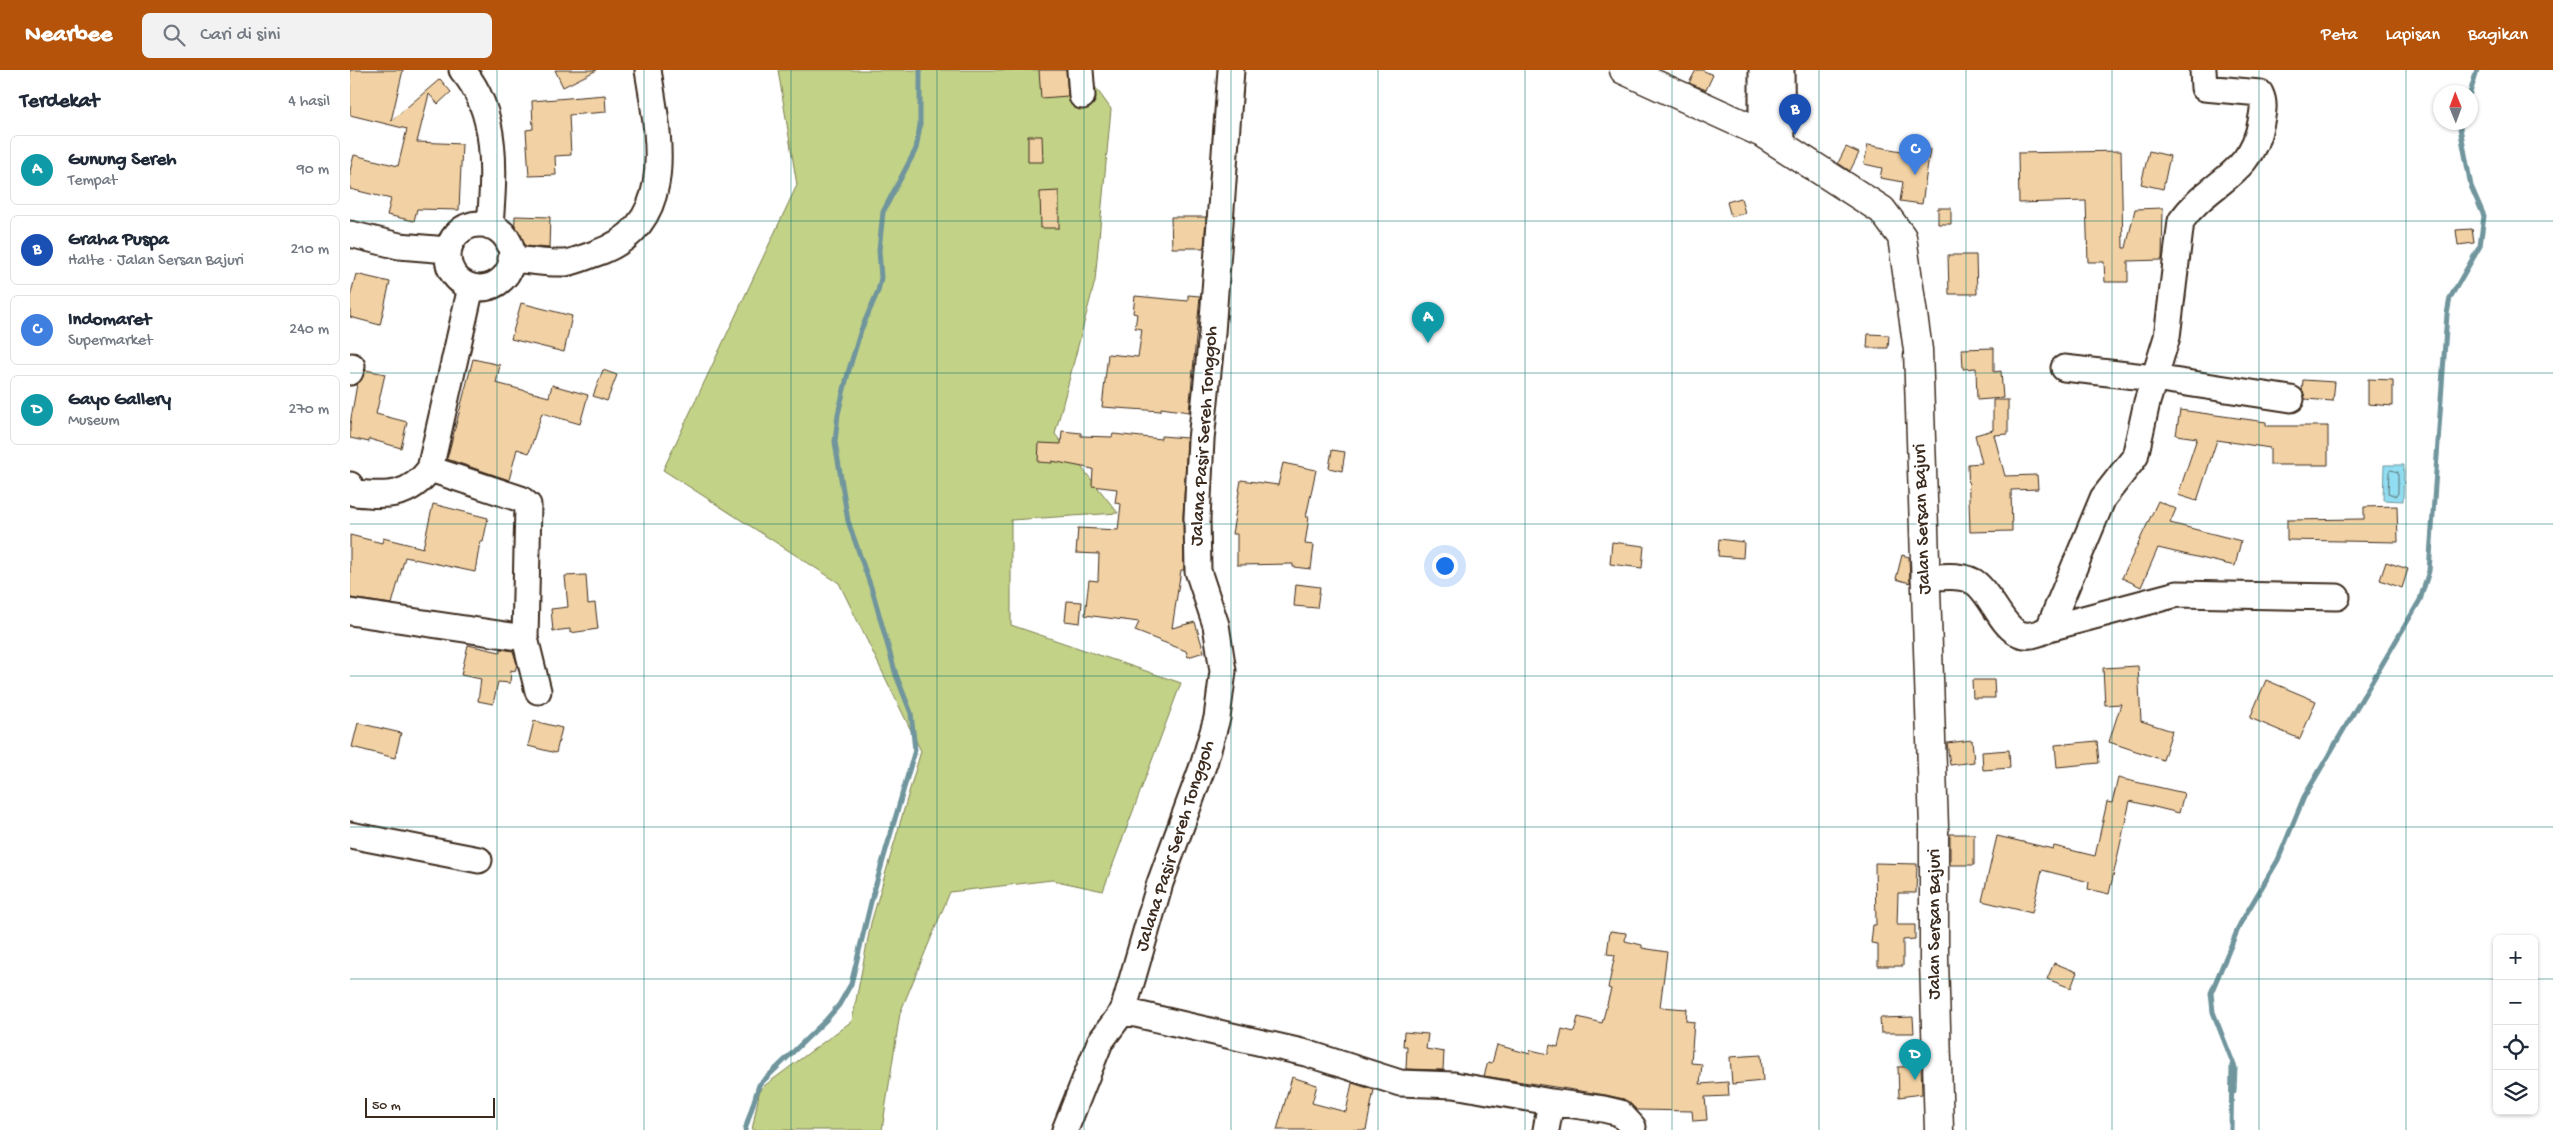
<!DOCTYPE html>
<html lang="id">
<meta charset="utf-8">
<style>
body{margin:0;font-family:"Gochi Hand",sans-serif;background:#f2f2f3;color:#1f2937}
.controls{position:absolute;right:15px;bottom:15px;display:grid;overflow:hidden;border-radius:8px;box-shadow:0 1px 4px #0004}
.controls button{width:45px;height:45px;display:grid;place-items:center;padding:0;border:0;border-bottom:1px solid #e0e1e3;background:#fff;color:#1f2937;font:25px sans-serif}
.compass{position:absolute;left:2083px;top:15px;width:45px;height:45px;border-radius:50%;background:#fff;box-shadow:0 1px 4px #0004;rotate:359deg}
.scale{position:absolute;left:15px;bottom:12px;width:130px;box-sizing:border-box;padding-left:5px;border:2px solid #3b2a1e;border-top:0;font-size:14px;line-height:18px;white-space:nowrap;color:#3b2a1e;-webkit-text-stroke:4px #fff;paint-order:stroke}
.you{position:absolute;left:1094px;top:495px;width:18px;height:18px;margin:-12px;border:4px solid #fff;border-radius:50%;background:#1a73e8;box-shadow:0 0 0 8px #1a73e833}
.badge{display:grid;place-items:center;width:32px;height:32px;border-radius:50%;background:#b45309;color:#fff;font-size:16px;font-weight:700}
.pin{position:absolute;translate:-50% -41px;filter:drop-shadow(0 1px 2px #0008)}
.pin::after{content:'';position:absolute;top:26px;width:18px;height:15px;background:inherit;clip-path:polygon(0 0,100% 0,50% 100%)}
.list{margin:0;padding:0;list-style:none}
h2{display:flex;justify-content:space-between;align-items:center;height:65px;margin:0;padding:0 20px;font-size:21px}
h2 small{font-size:16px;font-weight:400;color:#747a83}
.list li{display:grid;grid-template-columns:32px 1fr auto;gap:15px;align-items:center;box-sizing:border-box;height:70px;margin:0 10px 10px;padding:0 10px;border:1px solid #e0e1e3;border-radius:8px}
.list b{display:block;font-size:19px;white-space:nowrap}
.list p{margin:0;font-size:16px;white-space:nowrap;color:#747a83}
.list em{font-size:16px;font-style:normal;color:#747a83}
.icon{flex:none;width:28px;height:28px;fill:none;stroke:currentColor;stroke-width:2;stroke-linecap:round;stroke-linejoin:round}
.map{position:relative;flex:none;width:2203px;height:1060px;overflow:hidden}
header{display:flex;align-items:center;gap:30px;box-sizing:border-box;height:70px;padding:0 25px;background:#b45309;color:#fff}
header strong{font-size:24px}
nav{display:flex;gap:28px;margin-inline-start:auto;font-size:18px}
.search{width:350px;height:45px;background:#f2f2f3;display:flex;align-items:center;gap:12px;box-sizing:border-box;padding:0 18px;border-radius:8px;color:#747a83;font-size:19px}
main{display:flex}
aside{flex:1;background:#fff}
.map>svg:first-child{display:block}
.green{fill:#c2d287;stroke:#7e7e52}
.water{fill:#91ddf1;stroke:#6f959d}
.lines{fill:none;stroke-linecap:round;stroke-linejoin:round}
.shore{stroke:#5d7272;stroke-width:1}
.stream{stroke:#6f959d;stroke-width:5}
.building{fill:#f2d2a4;stroke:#3b2a1e}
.minor-casing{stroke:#3b2a1e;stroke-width:29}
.major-casing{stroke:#3b2a1e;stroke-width:31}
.minor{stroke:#fff;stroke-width:25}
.major{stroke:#fff;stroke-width:28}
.grid{fill:none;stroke:#0f766e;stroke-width:1;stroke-opacity:0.55}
.labels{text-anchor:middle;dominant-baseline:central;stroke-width:4.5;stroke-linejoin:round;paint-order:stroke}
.street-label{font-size:19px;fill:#3b2a1e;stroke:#fff}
</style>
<header>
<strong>Nearbee</strong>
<div class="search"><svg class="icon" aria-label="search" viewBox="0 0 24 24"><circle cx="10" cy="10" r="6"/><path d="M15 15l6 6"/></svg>Cari di sini</div>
<nav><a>Peta</a><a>Lapisan</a><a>Bagikan</a></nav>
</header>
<main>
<aside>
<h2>Terdekat<small>4 hasil</small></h2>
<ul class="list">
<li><span class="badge" style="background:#0f9aa8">A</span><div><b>Gunung Sereh</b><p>Tempat</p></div><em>90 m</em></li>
<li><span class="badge" style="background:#1a4fb4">B</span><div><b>Graha Puspa</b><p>Halte · Jalan Sersan Bajuri</p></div><em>210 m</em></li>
<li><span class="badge" style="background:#3f7fe0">C</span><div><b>Indomaret</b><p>Supermarket</p></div><em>240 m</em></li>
<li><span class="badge" style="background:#0f9aa8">D</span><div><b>Gayo Gallery</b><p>Museum</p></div><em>270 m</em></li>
</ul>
</aside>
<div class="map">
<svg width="2203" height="1060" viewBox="0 0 2203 1060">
<rect width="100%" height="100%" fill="#fff"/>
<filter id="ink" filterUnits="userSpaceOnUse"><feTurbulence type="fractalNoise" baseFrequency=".02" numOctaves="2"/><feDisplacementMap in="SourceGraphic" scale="10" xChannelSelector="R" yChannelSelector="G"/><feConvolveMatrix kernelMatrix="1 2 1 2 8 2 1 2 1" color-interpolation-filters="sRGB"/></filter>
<g filter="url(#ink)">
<path class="green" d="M 428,0 L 733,0 L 761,39 L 745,211 L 705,364 L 768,443 L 661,450 L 661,555 L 831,613 L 753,821 L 702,810 L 600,822 L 550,943 L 532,1060 L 402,1060 L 410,1019 L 502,951 L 521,853 L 571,681 L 489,513 L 313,400 L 447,115 Z"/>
<path class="water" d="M 2034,395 L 2054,395 L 2053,431 L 2033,430 Z"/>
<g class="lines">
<path class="shore" d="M 2041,400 L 2048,402 L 2048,423 L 2046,426 L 2038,423 L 2039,402 Z"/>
<path class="stream" d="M 2120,23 L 2127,0
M 395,1060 L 409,1015 L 476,950 L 489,935 L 501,914 L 522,828 L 565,680 L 561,643 L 546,605 L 523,523 L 498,451 L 485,372 L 488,344 L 498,303 L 511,260 L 528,221 L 531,208 L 529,180 L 533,142 L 566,79 L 570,55 L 570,0
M 1881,1060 L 1882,995 L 1884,1022 L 1885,998 L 1863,942 L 1861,923 L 1890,854 L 1928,790 L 1954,727 L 2070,530 L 2079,501 L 2097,244 L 2100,228 L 2130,176 L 2134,146 L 2121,116 L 2110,58 L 2112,52"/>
</g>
<path class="building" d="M 0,0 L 53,0 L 41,51 L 90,9 L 101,22 L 88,34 L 79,24 L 67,72 L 112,74 L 109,140 L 67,139 L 64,151 L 37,145 L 41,129 L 0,119 L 0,101 L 4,85 L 48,96 L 57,59 L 0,45 Z
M 205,0 L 247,0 L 213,17 Z
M 689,0 L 716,0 L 718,26 L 691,28 Z
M 1346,0 L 1352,0 L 1363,5 L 1356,20 L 1339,13 Z
M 255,25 L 256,42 L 219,45 L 221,85 L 205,86 L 206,105 L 179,106 L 176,60 L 183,59 L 182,31 Z
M 678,66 L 692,66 L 693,92 L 678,92 Z
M 1518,75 L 1557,82 L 1558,76 L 1580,79 L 1572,134 L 1550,131 L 1553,112 L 1530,108 L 1532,98 L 1514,94 Z
M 1496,77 L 1509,83 L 1500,101 L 1488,93 Z
M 1771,81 L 1773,178 L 1776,178 L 1785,139 L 1813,138 L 1812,190 L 1778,191 L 1778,212 L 1755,212 L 1754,192 L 1738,192 L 1736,131 L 1669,133 L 1668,83 Z
M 1799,81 L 1820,86 L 1813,119 L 1791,114 Z
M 709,121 L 709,158 L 691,158 L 690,122 Z
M 1391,128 L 1395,143 L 1381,147 L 1377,132 Z
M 1588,138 L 1601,138 L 1601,154 L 1588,154 Z
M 165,146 L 200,147 L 199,178 L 164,175 Z
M 821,147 L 856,147 L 854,178 L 822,178 Z
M 2122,159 L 2124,173 L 2108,175 L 2106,160 Z
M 1598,185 L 1626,185 L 1627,224 L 1599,224 Z
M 6,204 L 40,212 L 30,255 L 0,247 L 0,227 Z
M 838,225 L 850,226 L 839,342 L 811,338 L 811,341 L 752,337 L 758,284 L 788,287 L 792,259 L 785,258 L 787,244 L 783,243 L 785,226 L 838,231 Z
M 171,233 L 222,246 L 214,282 L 161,269 Z
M 1518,264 L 1539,265 L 1538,278 L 1517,278 Z
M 1644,278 L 1644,302 L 1651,301 L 1653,328 L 1627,330 L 1626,298 L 1613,299 L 1612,279 Z
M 123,289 L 150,295 L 146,313 L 199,327 L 202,315 L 238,325 L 230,354 L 192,343 L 179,383 L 167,379 L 159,410 L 97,389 Z
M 16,300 L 35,304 L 26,344 L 57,352 L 51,378 L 19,369 L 19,372 L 0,368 L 0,354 L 7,314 Z
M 253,300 L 267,305 L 257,331 L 243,326 Z
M 2018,309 L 2043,310 L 2043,336 L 2018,334 Z
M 1953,310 L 1985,312 L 1983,331 L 1955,329 L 1952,321 Z
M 1643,330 L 1658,330 L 1658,364 L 1644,365 L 1655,406 L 1687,405 L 1688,419 L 1661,420 L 1662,461 L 1620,462 L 1618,394 L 1632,393 L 1625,365 L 1643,360 Z
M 1830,340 L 1916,352 L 1916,356 L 1978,356 L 1978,395 L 1920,395 L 1920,378 L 1867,370 L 1847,431 L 1828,425 L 1847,368 L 1826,365 Z
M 712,361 L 731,363 L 731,366 L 762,367 L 763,364 L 811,369 L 811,366 L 837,368 L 833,447 L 834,500 L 831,500 L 822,558 L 845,552 L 854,582 L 838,587 L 836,581 L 785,561 L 789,552 L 735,545 L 739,510 L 748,511 L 749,484 L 726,483 L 728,458 L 768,460 L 771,434 L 765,433 L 767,419 L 742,416 L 743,399 L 702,391 L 702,393 L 688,392 L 689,373 L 711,374 Z
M 982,380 L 995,382 L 992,401 L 979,398 Z
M 933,393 L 966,400 L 956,447 L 959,447 L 955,474 L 964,475 L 961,499 L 943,497 L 943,494 L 887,495 L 887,464 L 882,464 L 891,410 L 928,415 Z
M 1808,431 L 1826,439 L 1820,453 L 1891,471 L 1885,496 L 1808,478 L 1791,517 L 1772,508 Z
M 83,434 L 138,448 L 133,472 L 130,472 L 125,502 L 55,487 L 42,534 L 0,528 L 0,465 L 32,473 L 33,468 L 73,478 Z
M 2047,436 L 2048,472 L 1937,470 L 1937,450 L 2014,449 L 2014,437 Z
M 1369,469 L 1394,472 L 1393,488 L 1368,486 Z
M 1262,472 L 1294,476 L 1292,498 L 1260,494 Z
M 1552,485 L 1559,487 L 1560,513 L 1546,509 Z
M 2036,492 L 2058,499 L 2052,518 L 2030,510 Z
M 236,505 L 238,534 L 245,533 L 248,559 L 220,563 L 220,559 L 203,561 L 201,539 L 218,537 L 215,506 Z
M 946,514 L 970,517 L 967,538 L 944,536 Z
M 717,531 L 732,532 L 730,553 L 715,551 Z
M 118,575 L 150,582 L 151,579 L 163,581 L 167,594 L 165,601 L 161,600 L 160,613 L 148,612 L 143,634 L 128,631 L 131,609 L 111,605 Z
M 1788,596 L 1791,651 L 1822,661 L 1813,690 L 1759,672 L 1771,634 L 1755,635 L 1753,598 Z
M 1622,610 L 1644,610 L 1645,628 L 1623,628 Z
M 1916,610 L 1966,631 L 1950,669 L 1900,648 Z
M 184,651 L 212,658 L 206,683 L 178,676 Z
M 8,653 L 51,663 L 45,688 L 2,677 Z
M 1622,670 L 1624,692 L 1600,695 L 1597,673 Z
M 1747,671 L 1749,693 L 1707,697 L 1705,675 Z
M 1659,680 L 1660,698 L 1633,700 L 1632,682 Z
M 1768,708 L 1834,723 L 1829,743 L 1780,731 L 1759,824 L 1738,819 L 1739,812 L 1692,800 L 1682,843 L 1632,831 L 1647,766 L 1703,779 L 1704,776 L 1745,786 L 1757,732 L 1762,733 Z
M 1600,764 L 1624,764 L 1624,795 L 1600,795 Z
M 1525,793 L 1567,794 L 1566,823 L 1548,823 L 1547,855 L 1565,855 L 1565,869 L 1553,870 L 1553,896 L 1528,896 L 1528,874 L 1521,873 L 1523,855 L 1526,855 Z
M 1260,861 L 1276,863 L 1275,871 L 1292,875 L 1292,878 L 1317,882 L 1310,937 L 1337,939 L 1336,951 L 1344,952 L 1341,993 L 1352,994 L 1350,1014 L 1378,1012 L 1379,1026 L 1355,1027 L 1357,1050 L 1343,1051 L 1342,1041 L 1287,1040 L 1274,1029 L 1256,1025 L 1134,1006 L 1138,992 L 1142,993 L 1147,975 L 1180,984 L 1181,980 L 1198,984 L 1200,975 L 1208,977 L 1212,959 L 1224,962 L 1228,947 L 1252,953 L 1261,919 L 1258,918 L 1265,885 L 1257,884 Z
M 1704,893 L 1727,902 L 1721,918 L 1697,909 Z
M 1563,947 L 1564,963 L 1531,963 L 1530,948 Z
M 1054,962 L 1078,964 L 1076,979 L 1094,982 L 1093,1000 L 1056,999 L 1057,976 L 1053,976 Z
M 1411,985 L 1413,1011 L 1382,1014 L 1380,987 Z
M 1571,996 L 1572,1024 L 1549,1027 L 1548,997 Z
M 942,1007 L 967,1015 L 962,1033 L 996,1042 L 1002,1013 L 1024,1020 L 1016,1060 L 927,1060 Z"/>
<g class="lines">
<g class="minor-casing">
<path id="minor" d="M 112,0 C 149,42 144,104 140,156
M 730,0 L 732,26
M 1431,0 L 1432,75
M 1412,63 L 1412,0
M98 186a32 32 0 1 1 64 0a32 32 0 1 1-64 0Z
M 0,164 L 49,176 L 98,180
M 161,189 C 179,190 198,194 215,193 C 224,192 235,187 244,184 C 329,156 309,69 298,0
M 1714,298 L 1804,308 L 1941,329
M 0,302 L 2,296
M 80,399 L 171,429 L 178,435 L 175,568 L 188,621
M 0,415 L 5,423 C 38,426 59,427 80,399 L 121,217
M 1574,508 C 1590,507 1614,503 1627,514 C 1650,534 1658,584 1699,558 L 1753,428 L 1785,387 L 1797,332 L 1817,267 L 1831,151 C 1859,111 1902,106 1911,52 C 1913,41 1915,33 1910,23 L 1854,18 L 1853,0
M 0,542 L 175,568
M 1699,558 L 1827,524 L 1987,527
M 0,765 L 129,790
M 773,941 L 956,983 L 1050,1013 L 1104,1015 L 1201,1032
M 715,1060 L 750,972 L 773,941 L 810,813 L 854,693 L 867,648 L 873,601 L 866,555 L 848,501 L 847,448 L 851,370 L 862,263 L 881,0
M 1196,1060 L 1201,1032 L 1253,1039 L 1270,1043 L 1283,1057"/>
</g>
<g class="major-casing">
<path id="major" d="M 1274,0 L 1412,63 L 1532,140 L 1552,167 L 1568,280 L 1584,758 L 1584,889 L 1589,1060"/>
</g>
<use href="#minor" class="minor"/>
<use href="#major" class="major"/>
</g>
</g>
<path class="grid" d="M 147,0 L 147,1060M 294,0 L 294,1060M 441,0 L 441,1060M 587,0 L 587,1060M 734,0 L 734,1060M 881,0 L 881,1060M 1028,0 L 1028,1060M 1175,0 L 1175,1060M 1322,0 L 1322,1060M 1469,0 L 1469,1060M 1616,0 L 1616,1060M 1762,0 L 1762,1060M 1909,0 L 1909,1060M 2056,0 L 2056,1060M 0,151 L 2203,151M 0,303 L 2203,303M 0,454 L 2203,454M 0,606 L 2203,606M 0,757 L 2203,757M 0,909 L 2147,909M 2184,909 L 2203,909"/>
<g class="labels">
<g class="street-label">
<text transform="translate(855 366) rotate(-86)">Jalana Pasir Sereh Tonggoh</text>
<text transform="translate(1573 449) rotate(-92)">Jalan Sersan Bajuri</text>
<text transform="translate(826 776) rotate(-72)">Jalana Pasir Sereh Tonggoh</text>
<text transform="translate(1585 854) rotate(-90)">Jalan Sersan Bajuri</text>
</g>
</g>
</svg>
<div class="controls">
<button>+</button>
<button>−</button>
<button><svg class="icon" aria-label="locate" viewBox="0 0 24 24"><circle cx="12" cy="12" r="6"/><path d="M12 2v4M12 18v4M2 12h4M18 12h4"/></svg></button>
<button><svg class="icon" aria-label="layers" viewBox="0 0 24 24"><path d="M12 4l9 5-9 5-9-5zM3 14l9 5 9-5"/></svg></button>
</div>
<svg class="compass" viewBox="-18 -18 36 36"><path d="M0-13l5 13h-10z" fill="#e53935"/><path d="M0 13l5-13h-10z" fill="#747a83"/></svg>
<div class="scale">50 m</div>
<div class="you"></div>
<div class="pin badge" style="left:1078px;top:273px;background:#0f9aa8">A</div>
<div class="pin badge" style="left:1445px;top:65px;background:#1a4fb4">B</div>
<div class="pin badge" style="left:1565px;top:105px;background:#3f7fe0">C</div>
<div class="pin badge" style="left:1565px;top:1010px;background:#0f9aa8">D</div>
</div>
</main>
